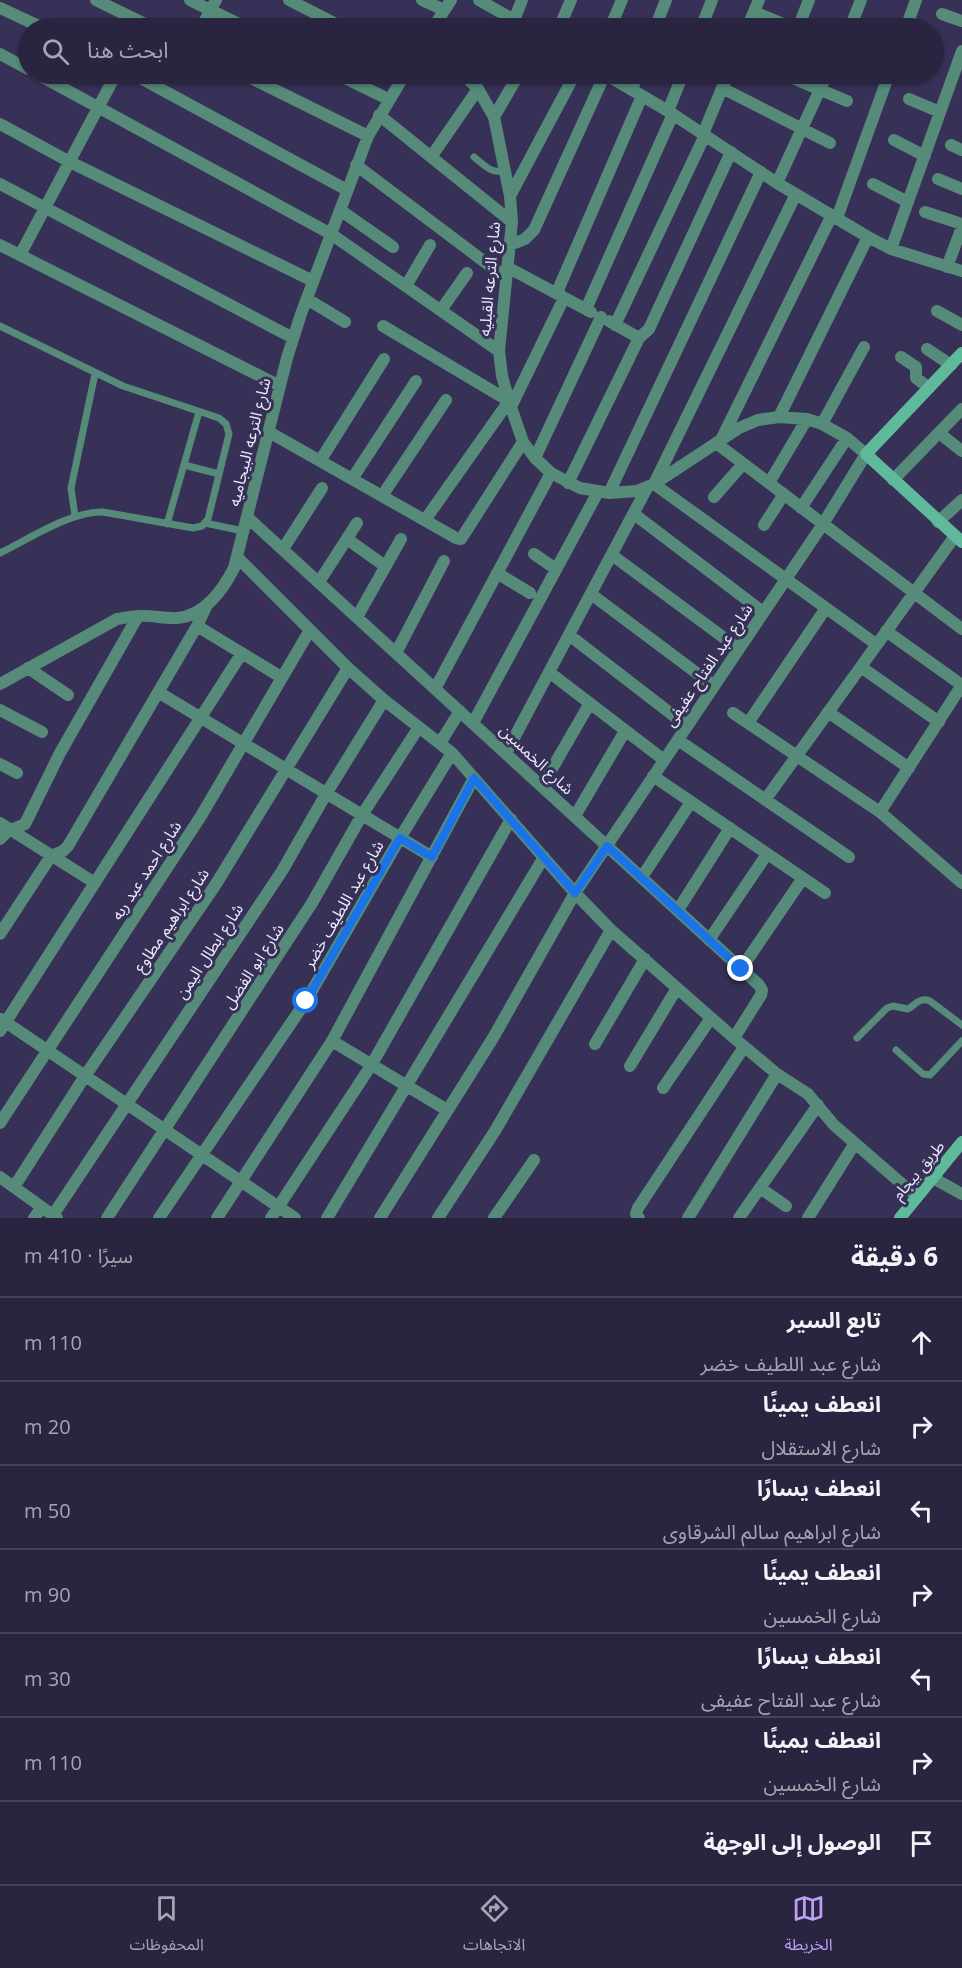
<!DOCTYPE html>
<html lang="ar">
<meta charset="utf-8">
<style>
body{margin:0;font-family:"Open Sans","Noto Sans Arabic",sans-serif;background:#35314c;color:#f1f3f6;direction:rtl}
.stop{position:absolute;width:18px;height:18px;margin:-14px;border:4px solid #1a73e8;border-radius:50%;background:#fff}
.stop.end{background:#1a73e8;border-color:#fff;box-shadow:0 2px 6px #0008}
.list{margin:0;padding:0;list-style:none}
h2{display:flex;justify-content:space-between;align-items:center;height:78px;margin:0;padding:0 24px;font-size:26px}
h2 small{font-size:20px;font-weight:400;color:#a5a5b1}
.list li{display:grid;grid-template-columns:39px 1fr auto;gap:18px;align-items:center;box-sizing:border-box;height:84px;padding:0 24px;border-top:2px solid #45425a}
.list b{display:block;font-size:22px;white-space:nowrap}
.list p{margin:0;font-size:20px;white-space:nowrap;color:#a5a5b1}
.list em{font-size:20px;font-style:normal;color:#a5a5b1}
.icon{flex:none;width:33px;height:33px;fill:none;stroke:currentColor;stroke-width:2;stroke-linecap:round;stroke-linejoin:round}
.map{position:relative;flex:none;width:962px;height:1218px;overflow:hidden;direction:ltr}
.search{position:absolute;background:#292541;box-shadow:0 2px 4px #0004;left:18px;right:18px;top:18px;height:66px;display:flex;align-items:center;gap:15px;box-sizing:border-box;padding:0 21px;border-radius:33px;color:#a5a5b1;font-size:22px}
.sheet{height:666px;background:#292541}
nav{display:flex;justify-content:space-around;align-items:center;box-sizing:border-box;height:84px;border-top:2px solid #45425a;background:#292541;font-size:16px;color:#a5a5b1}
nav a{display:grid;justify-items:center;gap:3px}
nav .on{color:#bca0f2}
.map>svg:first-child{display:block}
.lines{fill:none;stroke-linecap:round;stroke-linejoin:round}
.lane{stroke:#558b78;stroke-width:7}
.street{stroke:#558b78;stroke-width:12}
.secondary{stroke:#5fba9c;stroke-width:12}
.route{stroke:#1a73e8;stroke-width:8}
.labels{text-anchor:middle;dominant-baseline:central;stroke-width:6;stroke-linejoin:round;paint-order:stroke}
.street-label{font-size:16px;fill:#eae9fc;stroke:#373157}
</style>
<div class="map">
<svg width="962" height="1218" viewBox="0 0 962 1218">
<rect width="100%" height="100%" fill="#373157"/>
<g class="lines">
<path class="lane" d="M 474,157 C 484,165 492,175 505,170
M 0,326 L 123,386 L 219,418 L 226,424 L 229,434 L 208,519 L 202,526 L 193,528 L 103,512 C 71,511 29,539 0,553
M 184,465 L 219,474
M 75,516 L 71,488 L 95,374
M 205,523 L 243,531
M 167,524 L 199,412
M 857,1038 L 887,1008 L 893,1006 L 908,1009 C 916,1004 920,997 930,1001 L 962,1025
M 896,1050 L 923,1074 L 930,1075 L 962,1041"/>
<path class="street" d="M 96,0 L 153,28
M 190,0 L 247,28
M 289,0 L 344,28
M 422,0 L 444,10
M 479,0 L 528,28
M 0,8 L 43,28
M 754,12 L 793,28
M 942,14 L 962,21
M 514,20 L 522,0
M 201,28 L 216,0
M 433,28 L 451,0
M 559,28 L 571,0
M 610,28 L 622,0
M 655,28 L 666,0
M 701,28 L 712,0
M 747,28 L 759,0
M 798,28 L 809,0
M 850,28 L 861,0
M 906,28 L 916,0
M 0,54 L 28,69
M 37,74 L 331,234 L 499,351
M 133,74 L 347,190
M 243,74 L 368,136
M 337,74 L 388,99
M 783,74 L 847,101
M 722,88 L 830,143
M 632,89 L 638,74
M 909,99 L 940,112
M 668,111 L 683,74
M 379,115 L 512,222
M 494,117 L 519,74
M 0,124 L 70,162 L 313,281
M 703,134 L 728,74
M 894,140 L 925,156
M 951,145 L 962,150
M 431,157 L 478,89
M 356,165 L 506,278
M 938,179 L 962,189
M 777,183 L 827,74
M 0,184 L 293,338
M 873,184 L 908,202
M 796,194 L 654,484 L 876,644
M 510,196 L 575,74
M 340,210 L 393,247
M 925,212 L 962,224
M 837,218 L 889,74
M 0,245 L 280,386
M 510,245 L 525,239 L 534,230 L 605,74 L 668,111 L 777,183 L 868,237 L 891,249 L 962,271
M 891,249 L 962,51
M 20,255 L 116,74
M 507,267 L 591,312
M 947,267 L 962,227
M 406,286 L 430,245
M 307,299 L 345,322
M 586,309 L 673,114
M 441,310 L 467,273
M 937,311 L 962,325
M 609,321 L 639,338
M 615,325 L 705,135
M 383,326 L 509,401 L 425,520
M 927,349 L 951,365
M 901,357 L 916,367 L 916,378 L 929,388
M 511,407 L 563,300 L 558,290 L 642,96
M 779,417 L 868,237
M 822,424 L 864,347
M 269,432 L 456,538 L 461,539 L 523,442
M 939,433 L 962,451
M 722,438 L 832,215
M 716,443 L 962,629
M 535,458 L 601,317
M 320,461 L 384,359
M 352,479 L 416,381
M 893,480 L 962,409
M 568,483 L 639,338 L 649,329 L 731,152
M 769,483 L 807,419
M 609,493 L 761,172
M 382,496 L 446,400
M 714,497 L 743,464
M 801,508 L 847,438
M 634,514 L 763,612
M 247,517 L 759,985 L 762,990 L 761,995 L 734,1038
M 938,522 L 962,500
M 764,525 L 784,494
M 347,539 L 385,566
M 283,549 L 322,488
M 534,554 L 556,569
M 612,555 L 739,649
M 237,557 L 348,668 L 384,700 L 452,753 L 575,893 L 611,930 L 734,1038 L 777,1074 L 808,1094 L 834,1125 L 917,1197
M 497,573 L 530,593
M 319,582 L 357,523
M 591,594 L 714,686
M 357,617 L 401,539
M 197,626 L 281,677
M 886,631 L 962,685
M 569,635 L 687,726
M 396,653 L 444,561
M 861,667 L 939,722
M 28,668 L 68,695
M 549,672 L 664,760
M 0,684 L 117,619 C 124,618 132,616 140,616 C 152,615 165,619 177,618 C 204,616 223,590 234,568 L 287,358 L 301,314 L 368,136 L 405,74
M 435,689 L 551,473
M 158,692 L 432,857
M 0,710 L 42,732
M 828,712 L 909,768
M 733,713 L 880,812 L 962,883
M 473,723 L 598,492
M 748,723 L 826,608
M 678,740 L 849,857
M 440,743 L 460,711
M 506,753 L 647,488
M 0,764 L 17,773
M 653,776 L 825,893
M 542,786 L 590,703
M 765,800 L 955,536
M 880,812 L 962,685
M 575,816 L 625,731
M 0,823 L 95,883
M 0,839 L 8,831 L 25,824 L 60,753 L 138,616
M 642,877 L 691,802
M 678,910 L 730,828
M 0,934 L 51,856 L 63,851 L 68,846 L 197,626 L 207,605
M 709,940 L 767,854
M 741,969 L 803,878
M 1,1019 L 295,1218
M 0,1031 L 242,653
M 332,1041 L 447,1110
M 595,1044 L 645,959
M 630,1066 L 677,988
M 663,1088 L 711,1018
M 0,1123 L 201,816 L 310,630
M 0,1177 L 57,1218
M 933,1178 L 962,1194
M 14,1187 L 85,1076 L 216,884 L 348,668
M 760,1188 L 786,1206
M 53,1215 L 282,871 L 326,794 L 384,700
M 34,1218 L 42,1207
M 107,1218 L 312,903 L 362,815 L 419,727
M 159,1218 L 306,1001 L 400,838 L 452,753
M 217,1218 L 332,1041 L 474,778
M 271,1218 L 372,1064 L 511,819
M 327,1218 L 544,857
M 380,1218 L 493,1038 L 575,893 L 823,524 L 866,454 L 847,438 L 822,424 L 807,419 L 779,417 L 758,420 L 739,428 L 654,484 L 637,491 L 609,493 L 580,488 L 551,473 L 535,458 L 523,442 L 509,401 L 502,376 L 499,351 L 512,222 L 510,196 L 494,117 L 478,89 L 463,74
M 438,1218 L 495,1131 L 611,930
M 494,1218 L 534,1160
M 639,1218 L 636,1214 L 638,1208 L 744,1047
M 688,1218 L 777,1074
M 739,1218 L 818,1105
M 808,1218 L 855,1143"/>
<path class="secondary" d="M 962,353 L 866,454 L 962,542
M 900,1218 L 962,1142"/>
</g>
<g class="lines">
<path class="route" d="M 306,1001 L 400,838 L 432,857 L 474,778 L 575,893 L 607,846 L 741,969"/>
</g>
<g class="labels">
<g class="street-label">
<text transform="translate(489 279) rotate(-85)">شارع الترعه القبليه</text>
<text transform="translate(249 442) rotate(-76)">شارع الترعه البيجاميه</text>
<text transform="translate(708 665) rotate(-56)">شارع عبد الفتاح عفيفى</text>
<text transform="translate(537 759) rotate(43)">شارع الخمسين</text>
<text transform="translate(146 870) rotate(-57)">شارع احمد عبد ربه</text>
<text transform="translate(343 904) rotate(-60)">شارع عبد اللطيف خضر</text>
<text transform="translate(171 920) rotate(-56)">شارع ابراهيم مطاوع</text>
<text transform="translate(209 951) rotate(-57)">شارع ابطال اليمن</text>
<text transform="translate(253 966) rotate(-57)">شارع ابو الفضل</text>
<text transform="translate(918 1170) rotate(-50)">طريق بيجام</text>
</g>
</g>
</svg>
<div class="stop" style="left:306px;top:1001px"></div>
<div class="stop end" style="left:741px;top:969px"></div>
<div class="search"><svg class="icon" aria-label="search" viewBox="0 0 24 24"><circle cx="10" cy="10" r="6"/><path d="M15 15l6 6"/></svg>ابحث هنا</div>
</div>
<section class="sheet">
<h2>6 دقيقة<small>سيرًا · 410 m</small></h2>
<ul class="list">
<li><svg class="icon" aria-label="ahead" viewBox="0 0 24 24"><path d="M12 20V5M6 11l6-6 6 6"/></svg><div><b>تابع السير</b><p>شارع عبد اللطيف خضر</p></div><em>110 m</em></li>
<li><svg class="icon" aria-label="right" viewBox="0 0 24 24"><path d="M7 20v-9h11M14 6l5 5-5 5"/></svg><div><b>انعطف يمينًا</b><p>شارع الاستقلال</p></div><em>20 m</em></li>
<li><svg class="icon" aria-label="left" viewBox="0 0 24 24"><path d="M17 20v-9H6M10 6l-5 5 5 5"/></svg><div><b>انعطف يسارًا</b><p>شارع ابراهيم سالم الشرقاوى</p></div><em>50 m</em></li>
<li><svg class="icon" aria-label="right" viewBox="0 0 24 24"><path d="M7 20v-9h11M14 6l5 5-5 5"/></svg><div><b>انعطف يمينًا</b><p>شارع الخمسين</p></div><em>90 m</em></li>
<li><svg class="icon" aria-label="left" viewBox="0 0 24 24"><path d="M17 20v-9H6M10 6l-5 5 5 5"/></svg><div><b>انعطف يسارًا</b><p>شارع عبد الفتاح عفيفى</p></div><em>30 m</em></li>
<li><svg class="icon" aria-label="right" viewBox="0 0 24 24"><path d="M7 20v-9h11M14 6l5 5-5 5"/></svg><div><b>انعطف يمينًا</b><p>شارع الخمسين</p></div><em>110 m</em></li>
<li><svg class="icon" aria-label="arrive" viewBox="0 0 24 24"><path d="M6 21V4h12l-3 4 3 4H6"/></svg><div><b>الوصول إلى الوجهة</b></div></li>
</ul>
</section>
<nav>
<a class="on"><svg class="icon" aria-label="map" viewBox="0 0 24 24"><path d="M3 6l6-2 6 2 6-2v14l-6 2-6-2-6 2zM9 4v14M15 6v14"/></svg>الخريطة</a>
<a><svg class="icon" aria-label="directions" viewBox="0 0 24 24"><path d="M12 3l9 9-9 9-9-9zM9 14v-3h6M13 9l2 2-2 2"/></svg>الاتجاهات</a>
<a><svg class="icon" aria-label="saved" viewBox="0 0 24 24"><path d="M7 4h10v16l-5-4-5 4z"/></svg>المحفوظات</a>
</nav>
